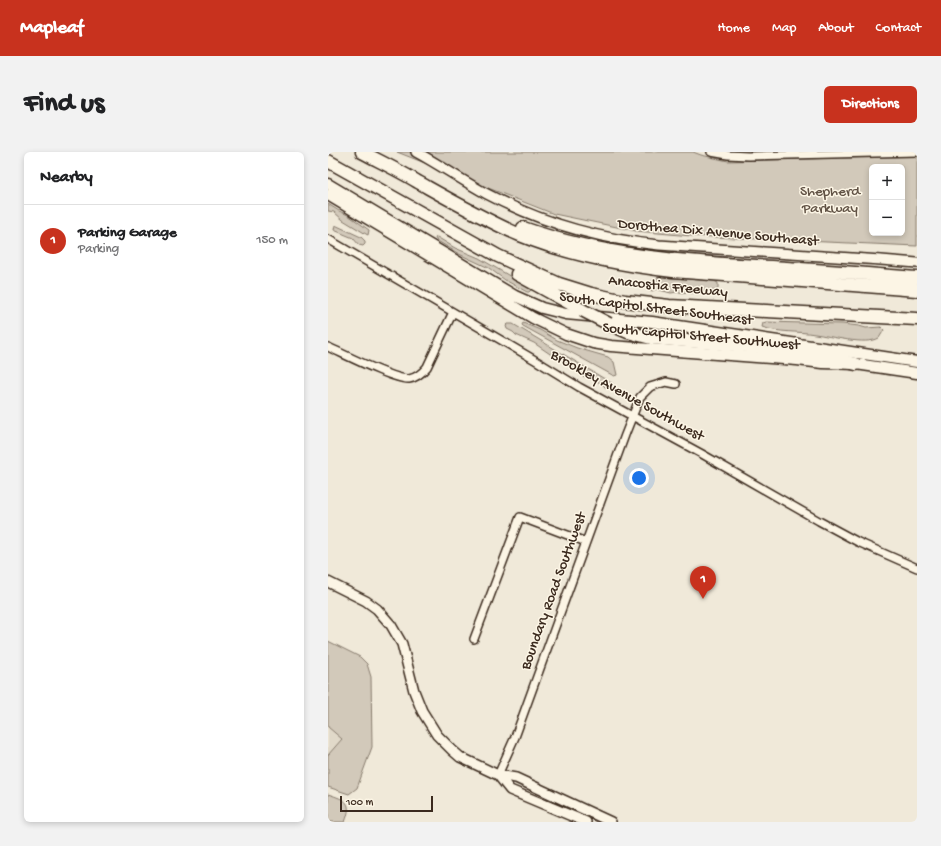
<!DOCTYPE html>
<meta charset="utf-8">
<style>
body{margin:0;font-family:"Gochi Hand",sans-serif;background:#f2f2f2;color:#202124}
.controls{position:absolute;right:12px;top:12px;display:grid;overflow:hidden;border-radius:6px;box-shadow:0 2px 6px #0003}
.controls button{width:36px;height:36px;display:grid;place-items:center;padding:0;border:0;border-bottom:1px solid #e0e0e0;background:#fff;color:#202124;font:20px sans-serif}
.scale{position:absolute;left:12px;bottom:10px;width:93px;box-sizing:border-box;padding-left:4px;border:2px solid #3b2a1e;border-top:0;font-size:11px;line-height:14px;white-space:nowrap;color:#3b2a1e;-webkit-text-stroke:3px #fcf5e5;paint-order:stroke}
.you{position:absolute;left:311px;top:326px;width:14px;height:14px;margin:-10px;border:3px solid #fff;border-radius:50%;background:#1a73e8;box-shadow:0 0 0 6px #1a73e833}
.badge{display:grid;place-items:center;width:26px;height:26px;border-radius:50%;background:#c8321e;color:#fff;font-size:13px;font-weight:700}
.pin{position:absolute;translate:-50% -33px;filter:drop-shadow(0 1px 2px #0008)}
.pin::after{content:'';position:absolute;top:21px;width:14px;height:12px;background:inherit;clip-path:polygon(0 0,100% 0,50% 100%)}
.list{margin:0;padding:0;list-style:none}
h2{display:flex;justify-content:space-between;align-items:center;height:52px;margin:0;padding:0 16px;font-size:17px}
h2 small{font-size:13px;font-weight:400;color:#757577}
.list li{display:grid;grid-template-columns:26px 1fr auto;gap:12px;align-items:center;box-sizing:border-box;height:72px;padding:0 16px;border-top:1px solid #e0e0e0}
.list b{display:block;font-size:15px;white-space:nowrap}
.list p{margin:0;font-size:13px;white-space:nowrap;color:#757577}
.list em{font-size:13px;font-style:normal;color:#757577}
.map{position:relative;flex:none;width:589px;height:670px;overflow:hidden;border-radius:6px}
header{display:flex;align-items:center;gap:24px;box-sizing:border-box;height:56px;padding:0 20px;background:#c8321e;color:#fff}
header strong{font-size:19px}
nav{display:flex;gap:22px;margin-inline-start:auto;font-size:14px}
.intro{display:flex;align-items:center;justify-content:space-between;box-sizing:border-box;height:96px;padding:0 24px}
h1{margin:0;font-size:28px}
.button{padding:10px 18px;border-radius:6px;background:#c8321e;color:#fff;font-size:14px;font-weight:700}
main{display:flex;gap:24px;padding:0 24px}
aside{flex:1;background:#fff;border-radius:6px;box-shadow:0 2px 6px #0003}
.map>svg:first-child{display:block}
.built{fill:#e1d9c9}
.green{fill:#d2c9ba;stroke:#867a6c;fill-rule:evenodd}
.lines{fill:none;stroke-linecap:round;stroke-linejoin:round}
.street-casing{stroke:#3b2a1e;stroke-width:10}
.secondary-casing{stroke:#3b2a1e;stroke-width:12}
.primary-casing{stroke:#3b2a1e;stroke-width:13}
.highway-casing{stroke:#3b2a1e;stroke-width:15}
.street{stroke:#fcf5e5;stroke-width:7}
.secondary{stroke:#fcf5e5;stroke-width:9}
.primary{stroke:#fcf5e5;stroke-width:10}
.highway{stroke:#fcf5e5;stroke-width:12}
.highway-bridge-casing{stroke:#3b2a1e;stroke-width:15;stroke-linecap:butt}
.highway-bridge{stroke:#fcf5e5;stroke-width:12}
.labels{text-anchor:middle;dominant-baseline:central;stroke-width:3;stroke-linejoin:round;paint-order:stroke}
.park-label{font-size:15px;fill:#615245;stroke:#fcf5e5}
.street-label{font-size:15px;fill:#3b2a1e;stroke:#fcf5e5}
</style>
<header>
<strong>Mapleaf</strong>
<nav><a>Home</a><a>Map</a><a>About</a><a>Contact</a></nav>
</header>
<div class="intro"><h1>Find us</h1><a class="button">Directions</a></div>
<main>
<aside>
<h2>Nearby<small></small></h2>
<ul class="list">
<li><span class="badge">1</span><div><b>Parking Garage</b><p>Parking</p></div><em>150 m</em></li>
</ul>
</aside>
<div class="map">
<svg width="589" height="670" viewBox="0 0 589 670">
<rect width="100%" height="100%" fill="#f0e9d9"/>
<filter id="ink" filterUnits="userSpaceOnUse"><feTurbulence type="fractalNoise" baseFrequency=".025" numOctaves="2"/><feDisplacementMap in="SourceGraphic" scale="8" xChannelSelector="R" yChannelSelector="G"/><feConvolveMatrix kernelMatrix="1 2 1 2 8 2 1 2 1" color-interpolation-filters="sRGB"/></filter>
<g filter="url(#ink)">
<path class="built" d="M 0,575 L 14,587 L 0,603 Z"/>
<path class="green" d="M 69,0 L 365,0 L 373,3 L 400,9 L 589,4 L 589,94 L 363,84 L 308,79 L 226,62 ZM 544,15 L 574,15 L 574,81 L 544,81 Z
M 0,52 L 11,59 L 20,63 L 41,78 L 40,83 L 38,82 L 15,68 L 6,60 L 0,59 Z
M 7,73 L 33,85 L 37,89 L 37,92 L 35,94 L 31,93 L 25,86 L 6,78 Z
M 109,85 L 127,96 L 151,106 L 202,136 L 203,138 L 201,140 L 199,140 L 177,128 L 161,116 L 131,102 L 108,88 L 107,86 Z
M 331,125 L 386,129 L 390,131 L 390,136 L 388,139 L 374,138 L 366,141 L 349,140 L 343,141 L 328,137 L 324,139 L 321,137 L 323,130 Z
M 438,170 L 514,172 L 531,174 L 538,176 L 553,175 L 556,178 L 551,186 C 538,194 502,184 487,182 C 469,179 451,181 434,175 L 435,171 Z
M 195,171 L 212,178 L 229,188 L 249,196 L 280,205 L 286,210 L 289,223 L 286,224 L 195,174 L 194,173 Z
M 180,172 L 185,172 L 285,232 L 284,236 L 282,237 L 278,236 L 273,231 L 255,224 L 250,216 L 228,206 L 206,191 L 188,183 L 185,180 L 179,177 L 178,174 Z
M 0,489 L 32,505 L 39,512 L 43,525 L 44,595 L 29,636 L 21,642 L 0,635 L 0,603 L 14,587 L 0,575 Z
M 0,642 C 18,648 25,650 17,670 L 0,670 Z"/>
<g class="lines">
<g class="street-casing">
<path id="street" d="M 383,0 L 400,3 L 420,4 L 589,0
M 0,87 L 207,208 L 251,235 L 374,302 L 491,369 L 530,390 L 589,416
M 0,195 C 16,202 66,228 81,227 C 88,226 94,221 99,215 L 125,160
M 146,487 L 192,365 L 258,390
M 170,623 L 187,585 L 297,283 L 312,245 L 322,235 L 338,230 L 348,232"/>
</g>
<g class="secondary-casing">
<path id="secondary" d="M 88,0 C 112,13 135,29 159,42 C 212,70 271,87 331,93 L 553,108 L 589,111
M 0,430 L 38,449 L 49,457 L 63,473 L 74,492 L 86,539 L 94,559 L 109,583 L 124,598 L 132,605 L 170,623 L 188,626 L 283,670
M 170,623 L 182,638 L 258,670"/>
</g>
<g class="primary-casing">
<path id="primary" d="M 0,32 L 187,144 L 214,156 L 238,162 L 324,170 L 589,210
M 0,43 L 205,166 L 238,182 L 265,191 L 283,194 L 469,208 L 495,211 L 528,212 L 589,221"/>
</g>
<g class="highway-casing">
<path id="highway" d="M 34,0 C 53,10 72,19 90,30 C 124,49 157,68 192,83 C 241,103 293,113 345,119 L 589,138
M 0,9 L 170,104 L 231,132 L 263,142 L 297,149 L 341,154 L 589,167
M 195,76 C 277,105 357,110 443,115 C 492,118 540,122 589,126
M 189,122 L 254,158
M 281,172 L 300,180 L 323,186 L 431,195 L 495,204 L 528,212"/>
</g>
<use href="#street" class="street"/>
<use href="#secondary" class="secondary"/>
<use href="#primary" class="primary"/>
<use href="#highway" class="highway"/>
<g class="highway-bridge-casing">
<path id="highway-bridge" d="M 254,158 L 281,172"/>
</g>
<use href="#highway-bridge" class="highway-bridge"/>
</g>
</g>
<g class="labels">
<g class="park-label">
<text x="502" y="40">Shepherd<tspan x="502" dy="17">Parkway</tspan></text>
</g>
<g class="street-label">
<text transform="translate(390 81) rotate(5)">Dorothea Dix Avenue Southeast</text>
<text transform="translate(340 135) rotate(6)">Anacostia Freeway</text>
<text transform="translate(328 157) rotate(7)">South Capitol Street Southeast</text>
<text transform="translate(373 185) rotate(5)">South Capitol Street Southwest</text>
<text transform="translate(299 244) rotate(29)">Brookley Avenue Southwest</text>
<text transform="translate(226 439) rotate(-70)">Boundary Road Southwest</text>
</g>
</g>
</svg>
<div class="controls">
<button>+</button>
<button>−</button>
</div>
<div class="scale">100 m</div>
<div class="you"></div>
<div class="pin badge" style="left:375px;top:447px">1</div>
</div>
</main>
